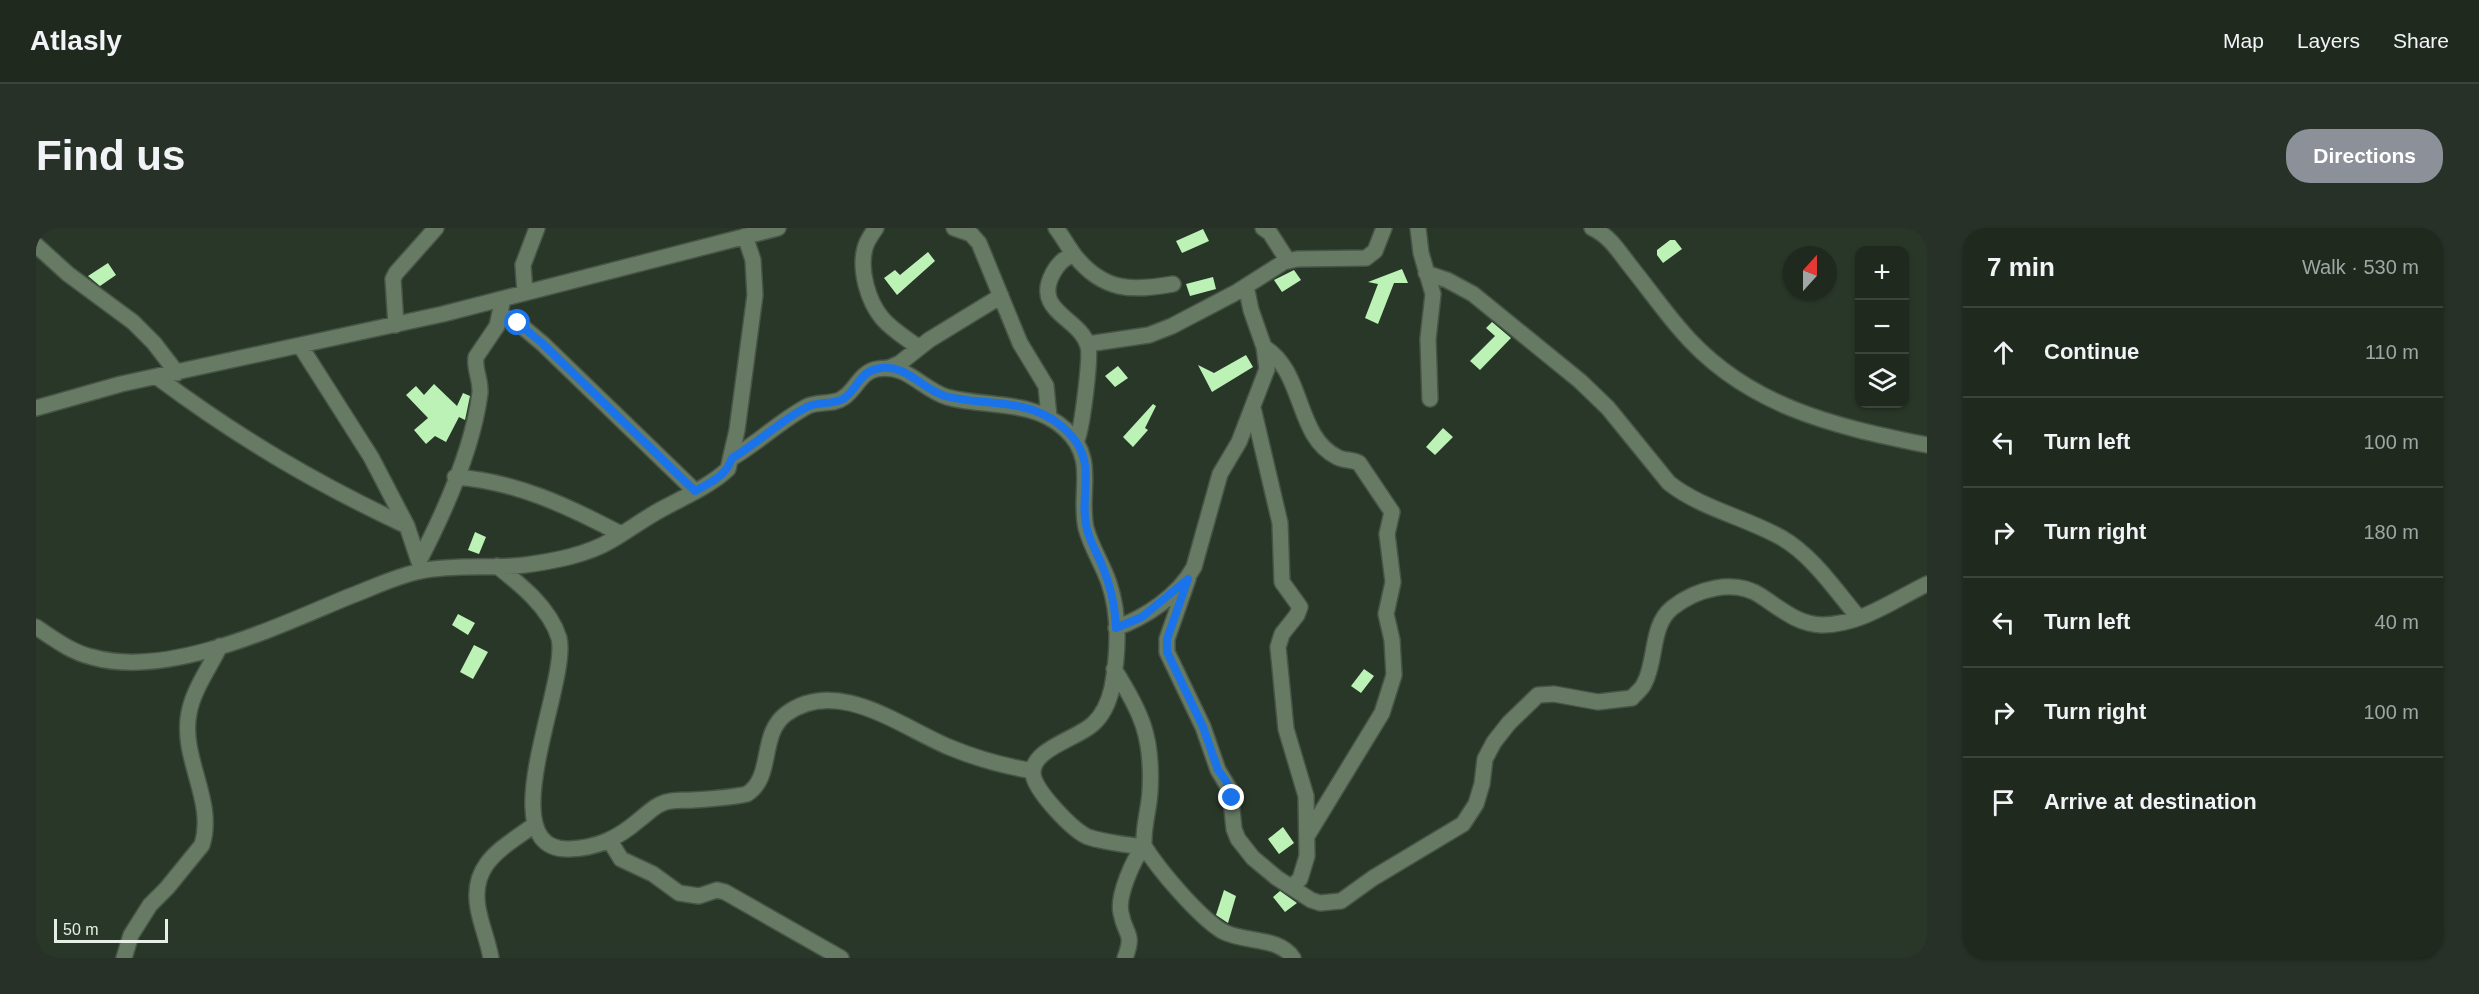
<!DOCTYPE html>
<meta charset="utf-8">
<style>
body{margin:0;font-family:Helvetica,sans-serif;background:#273127;color:#f1f3f6}
.controls{position:absolute;right:18px;top:18px;display:grid;overflow:hidden;border-radius:12px;box-shadow:0 2px 4px #0004}
.controls button{width:54px;height:54px;display:grid;place-items:center;padding:0;border:0;border-bottom:2px solid #3c453c;background:#1f291e;color:#f1f3f6;font:30px sans-serif}
.compass{position:absolute;left:1747px;top:18px;width:54px;height:54px;border-radius:50%;background:#1f291e;box-shadow:0 2px 4px #0004;rotate:21deg}
.scale{position:absolute;left:18px;bottom:15px;width:114px;box-sizing:border-box;padding-left:6px;border:3px solid #e6efe5;border-top:0;font-size:16px;line-height:21px;white-space:nowrap;color:#e6efe5;-webkit-text-stroke:4px #293728;paint-order:stroke}
.stop{position:absolute;width:18px;height:18px;margin:-14px;border:4px solid #1a73e8;border-radius:50%;background:#fff}
.stop.end{background:#1a73e8;border-color:#fff;box-shadow:0 2px 6px #0008}
.list{margin:0;padding:0;list-style:none}
h2{display:flex;justify-content:space-between;align-items:center;height:78px;margin:0;padding:0 24px;font-size:26px}
h2 small{font-size:20px;font-weight:400;color:#a1a6a4}
.list li{display:grid;grid-template-columns:39px 1fr auto;gap:18px;align-items:center;box-sizing:border-box;height:90px;padding:0 24px;border-top:2px solid #3c453c}
.list b{display:block;font-size:22px;white-space:nowrap}
.list em{font-size:20px;font-style:normal;color:#a1a6a4}
.icon{flex:none;width:33px;height:33px;fill:none;stroke:currentColor;stroke-width:2;stroke-linecap:round;stroke-linejoin:round}
.map{position:relative;flex:none;width:1891px;height:730px;overflow:hidden;border-radius:24px}
header{display:flex;align-items:center;gap:36px;box-sizing:border-box;height:84px;padding:0 30px;background:#1f291e;border-bottom:2px solid #3c453c}
header strong{font-size:28px}
nav{display:flex;gap:33px;margin-inline-start:auto;font-size:21px}
.intro{display:flex;align-items:center;justify-content:space-between;box-sizing:border-box;height:144px;padding:0 36px}
h1{margin:0;font-size:42px}
.button{padding:15px 27px;border-radius:24px;background:#8c9099;color:#fff;font-size:21px;font-weight:700}
main{display:flex;gap:36px;padding:0 36px}
aside{flex:1;background:#1f291e;border-radius:24px;box-shadow:0 2px 4px #0004}
.map>svg:first-child{display:block}
.building{fill:#bdf2b7}
.lines{fill:none;stroke-linecap:round;stroke-linejoin:round}
.minor-casing{stroke:#475446;stroke-width:18}
.minor{stroke:#677b64;stroke-width:15}
.route{stroke:#1a73e8;stroke-width:8}
</style>
<header>
<strong>Atlasly</strong>
<nav><a>Map</a><a>Layers</a><a>Share</a></nav>
</header>
<div class="intro"><h1>Find us</h1><a class="button">Directions</a></div>
<main>
<div class="map">
<svg width="1891" height="730" viewBox="0 0 1891 730">
<rect width="100%" height="100%" fill="#293728"/>
<path class="building" d="M 1167,1 L 1173,13 L 1146,25 L 1140,13 Z
M 1634,12 L 1639,12 L 1646,21 L 1627,35 L 1621,27 L 1621,22 Z
M 892,24 L 899,33 L 861,67 L 848,50 L 859,42 L 864,47 Z
M 72,35 L 80,47 L 64,58 L 52,48 Z
M 1366,41 L 1372,55 L 1358,55 L 1342,96 L 1329,90 L 1342,56 L 1332,54 Z
M 1258,42 L 1265,52 L 1246,64 L 1238,52 Z
M 1177,49 L 1180,61 L 1154,68 L 1150,56 Z
M 1456,94 L 1475,110 L 1444,142 L 1434,133 L 1459,108 L 1450,100 Z
M 1210,127 L 1217,139 L 1176,164 L 1162,137 L 1178,145 Z
M 1082,138 L 1092,150 L 1079,159 L 1069,148 Z
M 398,156 L 421,178 L 427,165 L 434,168 L 429,192 L 423,189 L 410,214 L 399,208 L 390,216 L 378,202 L 392,190 L 370,167 L 380,158 L 388,167 Z
M 1117,176 L 1120,178 L 1109,200 L 1112,202 L 1097,219 L 1087,209 Z
M 1407,200 L 1417,209 L 1399,227 L 1390,219 Z
M 439,304 L 450,309 L 443,326 L 432,322 Z
M 422,386 L 439,395 L 432,407 L 416,397 Z
M 438,417 L 452,424 L 437,451 L 424,444 Z
M 1328,441 L 1338,448 L 1325,465 L 1315,458 Z
M 1247,599 L 1258,615 L 1243,626 L 1232,611 Z
M 1188,662 L 1200,668 L 1192,695 L 1180,687 Z
M 1244,663 L 1261,675 L 1249,684 L 1237,669 Z"/>
<g class="lines">
<g class="minor-casing">
<path id="minor" d="M 840,0 C 836,6 831,12 829,20 C 823,42 832,73 846,90 C 856,102 870,110 882,119
M 918,0 L 935,6 L 943,15 L 984,115 L 1010,158 L 1013,189 L 1015,191
M 1020,0 C 1027,9 1032,19 1039,28 C 1068,64 1096,63 1137,56
M 1227,0 L 1234,5 L 1252,33
M 1382,0 L 1385,25 L 1397,66 L 1392,111 L 1394,171
M 1556,0 C 1574,8 1583,24 1595,39 C 1611,59 1626,80 1643,100 C 1708,178 1797,198 1891,217
M 0,17 L 32,46 L 97,94 L 118,115 L 141,145
M 1038,27 C 1028,29 1022,36 1017,45 C 996,84 1044,89 1052,118 C 1055,129 1046,204 1040,214
M 1390,45 L 1411,52 L 1437,66 L 1544,153 L 1572,180 L 1633,255 C 1666,281 1709,289 1746,310 C 1777,328 1800,363 1823,390
M 489,65 L 487,37 L 501,0
M 465,87 L 482,95 L 507,116 L 659,263
M 360,97 L 357,51 L 360,45 L 400,0
M 1052,116 L 1113,107 L 1136,98 L 1199,65 L 1248,34 L 1261,31 L 1330,30 L 1339,23 L 1348,0
M 265,119 L 335,229 L 371,298 L 384,337
M 1228,119 C 1269,144 1259,208 1301,229 C 1308,233 1316,231 1323,235 L 1356,284 L 1351,306 L 1357,354 L 1350,386 L 1356,412 L 1358,447 L 1346,485 L 1271,608
M 853,140 L 864,135 L 893,112 L 965,68
M 121,149 C 203,210 279,255 371,298
M 0,180 L 85,156 L 407,86 L 742,0
M 1217,180 L 1244,295 L 1246,354 L 1264,379 L 1261,387 L 1246,406 L 1242,419 L 1250,501 L 1270,568 L 1271,628 L 1264,651 L 1255,659
M 696,230 C 722,215 745,192 772,178 C 783,173 798,177 807,170 C 820,162 824,144 841,141 C 871,135 885,161 911,169 C 951,180 996,171 1029,201 C 1062,231 1042,264 1050,300 C 1055,319 1067,337 1073,355 C 1084,387 1082,427 1076,460 C 1073,473 1067,487 1057,496 C 1041,511 995,521 997,546 C 999,563 1035,600 1050,608 C 1058,612 1099,619 1108,618 C 1123,642 1162,688 1186,703 C 1207,715 1243,708 1257,730
M 419,249 C 479,253 532,278 585,306
M 383,333 C 408,285 437,219 444,165 C 445,152 438,141 440,129 L 461,98 L 467,71
M 461,338 C 484,356 514,380 523,410 C 534,453 452,623 533,621 C 562,620 582,610 603,592 C 610,587 617,579 625,576 C 634,571 647,573 657,572 C 675,571 693,570 711,566 C 738,549 723,506 750,486 C 801,448 865,499 913,519 C 939,530 968,538 997,543
M 1152,351 L 1131,411 L 1131,424 L 1167,499 L 1182,542 L 1194,562 L 1198,601 L 1202,611 L 1217,630 L 1241,650 L 1275,672 L 1284,675 L 1305,673 L 1337,650 L 1427,596 L 1440,576 L 1446,556 L 1449,531 L 1458,514 L 1473,495 L 1502,467 L 1518,466 L 1562,474 L 1596,470 C 1600,465 1606,461 1608,456 C 1621,433 1614,398 1636,380 C 1660,361 1698,350 1725,368 C 1745,381 1761,396 1786,397 C 1824,397 1858,372 1891,356
M 0,399 C 18,411 35,424 56,429 C 132,451 242,398 312,369 C 336,360 360,348 385,343 C 419,336 455,341 489,337 C 518,333 551,327 576,312 C 593,302 609,290 626,281 C 648,269 674,258 692,241 L 701,202 L 719,67 L 717,32 L 709,8
M 1080,400 C 1110,389 1142,368 1158,339 L 1184,246 L 1203,214 L 1231,141 L 1228,119 L 1215,82 L 1210,58
M 1078,441 C 1106,485 1117,510 1114,563 C 1113,583 1107,597 1108,618 C 1097,632 1081,668 1085,685 C 1089,708 1099,704 1089,730
M 574,613 L 585,631 L 617,646 L 643,665 L 663,668 L 681,662 L 689,664 L 805,730
M 88,730 L 95,707 L 114,677 L 131,660 L 166,617 C 180,573 144,530 153,485 C 157,462 174,439 184,418
M 455,730 C 452,713 445,697 442,680 C 434,635 467,620 498,597"/>
</g>
<use href="#minor" class="minor"/>
</g>
<g class="lines">
<path class="route" d="M 482,95 L 507,116 L 659,263 C 675,254 690,248 696,230 C 722,215 745,192 771,179 C 782,173 796,177 807,171 C 820,163 823,145 840,141 C 870,134 883,160 909,168 C 935,175 961,173 986,179 C 1014,185 1045,207 1049,237 C 1052,259 1045,280 1051,301 C 1053,310 1057,318 1061,326 C 1073,351 1079,373 1080,400 L 1106,389 L 1152,351 L 1131,411 L 1131,424 L 1167,499 L 1182,542 L 1190,553 L 1196,570"/>
</g>
</svg>
<div class="controls">
<button>+</button>
<button>−</button>
<button><svg class="icon" aria-label="layers" viewBox="0 0 24 24"><path d="M12 4l9 5-9 5-9-5zM3 14l9 5 9-5"/></svg></button>
</div>
<svg class="compass" viewBox="-18 -18 36 36"><path d="M0-13l5 13h-10z" fill="#e53935"/><path d="M0 13l5-13h-10z" fill="#a1a6a4"/></svg>
<div class="scale">50 m</div>
<div class="stop" style="left:482px;top:95px"></div>
<div class="stop end" style="left:1196px;top:570px"></div>
</div>
<aside>
<h2>7 min<small>Walk · 530 m</small></h2>
<ul class="list">
<li><svg class="icon" aria-label="ahead" viewBox="0 0 24 24"><path d="M12 20V5M6 11l6-6 6 6"/></svg><div><b>Continue</b></div><em>110 m</em></li>
<li><svg class="icon" aria-label="left" viewBox="0 0 24 24"><path d="M17 20v-9H6M10 6l-5 5 5 5"/></svg><div><b>Turn left</b></div><em>100 m</em></li>
<li><svg class="icon" aria-label="right" viewBox="0 0 24 24"><path d="M7 20v-9h11M14 6l5 5-5 5"/></svg><div><b>Turn right</b></div><em>180 m</em></li>
<li><svg class="icon" aria-label="left" viewBox="0 0 24 24"><path d="M17 20v-9H6M10 6l-5 5 5 5"/></svg><div><b>Turn left</b></div><em>40 m</em></li>
<li><svg class="icon" aria-label="right" viewBox="0 0 24 24"><path d="M7 20v-9h11M14 6l5 5-5 5"/></svg><div><b>Turn right</b></div><em>100 m</em></li>
<li><svg class="icon" aria-label="arrive" viewBox="0 0 24 24"><path d="M6 21V4h12l-3 4 3 4H6"/></svg><div><b>Arrive at destination</b></div></li>
</ul>
</aside>
</main>
